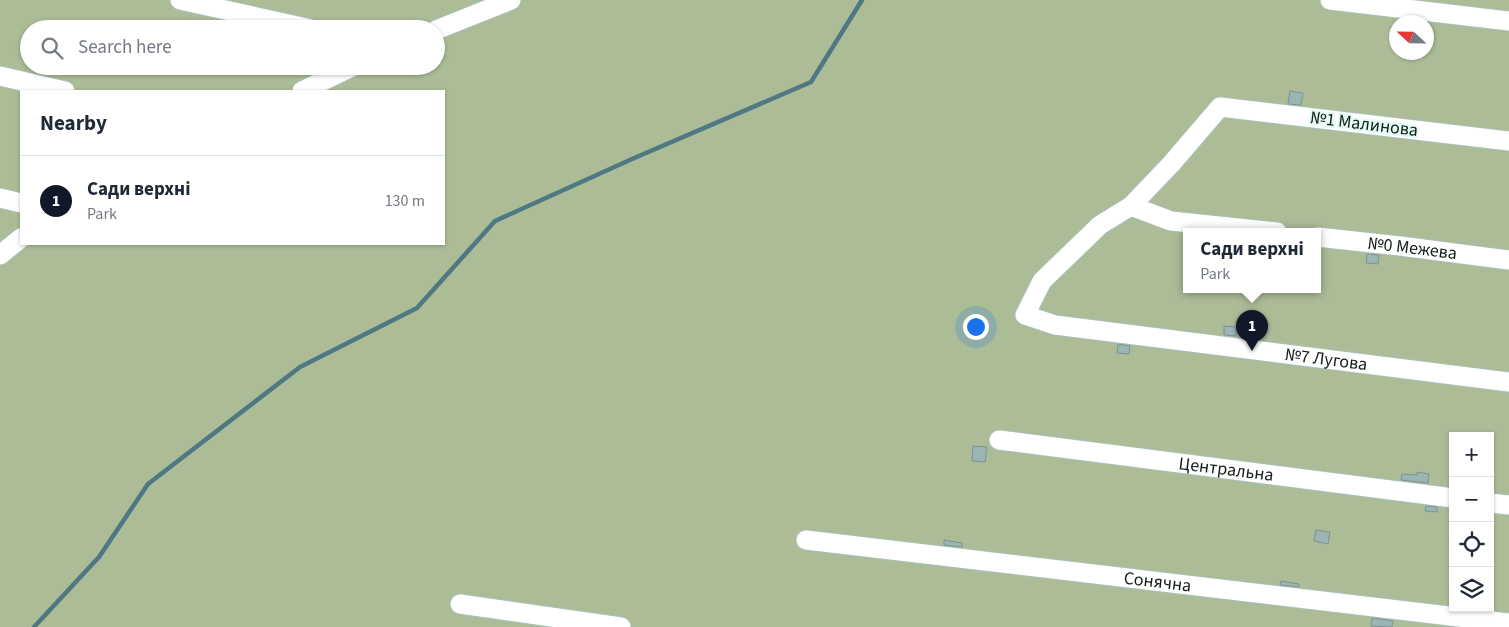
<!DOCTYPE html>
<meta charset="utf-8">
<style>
body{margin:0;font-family:"Source Sans 3",sans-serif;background:#f2f2f3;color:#1f2937}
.controls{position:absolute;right:15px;bottom:15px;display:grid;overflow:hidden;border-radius:0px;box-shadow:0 1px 4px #0004}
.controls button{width:45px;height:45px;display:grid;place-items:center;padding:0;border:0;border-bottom:1px solid #e0e1e3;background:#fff;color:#1f2937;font:25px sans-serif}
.compass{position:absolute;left:1389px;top:15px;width:45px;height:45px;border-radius:50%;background:#fff;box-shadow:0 1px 4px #0004;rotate:292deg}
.you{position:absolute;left:975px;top:326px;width:18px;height:18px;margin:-12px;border:4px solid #fff;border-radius:50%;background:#1a73e8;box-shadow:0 0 0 8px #1a73e833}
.badge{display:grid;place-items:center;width:32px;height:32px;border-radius:50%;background:#111827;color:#fff;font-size:16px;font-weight:700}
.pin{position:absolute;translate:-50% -41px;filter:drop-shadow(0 1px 2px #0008)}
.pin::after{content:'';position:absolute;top:26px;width:18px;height:15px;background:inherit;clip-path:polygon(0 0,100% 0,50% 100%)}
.popup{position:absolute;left:1183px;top:228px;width:138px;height:65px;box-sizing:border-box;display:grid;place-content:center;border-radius:0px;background:#fff;filter:drop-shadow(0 1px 4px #0005);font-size:16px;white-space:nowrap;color:#747a83}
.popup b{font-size:19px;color:#1f2937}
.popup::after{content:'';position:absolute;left:50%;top:100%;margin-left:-10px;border:10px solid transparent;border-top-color:#fff}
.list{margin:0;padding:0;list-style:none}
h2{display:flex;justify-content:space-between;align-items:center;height:65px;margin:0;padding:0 20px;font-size:21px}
h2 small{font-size:16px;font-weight:400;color:#747a83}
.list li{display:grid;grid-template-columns:32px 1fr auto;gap:15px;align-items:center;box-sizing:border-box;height:90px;padding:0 20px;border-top:1px solid #e0e1e3}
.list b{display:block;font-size:19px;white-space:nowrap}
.list p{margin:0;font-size:16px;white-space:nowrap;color:#747a83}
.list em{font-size:16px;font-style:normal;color:#747a83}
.icon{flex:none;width:28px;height:28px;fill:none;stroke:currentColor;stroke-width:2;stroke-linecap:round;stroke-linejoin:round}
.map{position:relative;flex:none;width:1509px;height:627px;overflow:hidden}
.search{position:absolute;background:#fff;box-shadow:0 1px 4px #0004;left:20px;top:20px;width:425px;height:55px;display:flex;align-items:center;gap:12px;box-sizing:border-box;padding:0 18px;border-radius:28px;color:#747a83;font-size:19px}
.panel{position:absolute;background:#fff;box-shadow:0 1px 4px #0004;left:20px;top:90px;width:425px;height:155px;border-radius:0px}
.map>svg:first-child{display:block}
.green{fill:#acbc97;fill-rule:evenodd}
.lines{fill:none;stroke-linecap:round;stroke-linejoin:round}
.stream{stroke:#4e7882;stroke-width:4.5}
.building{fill:#9ab5b4;stroke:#7a9393}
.minor-casing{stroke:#a9c1b8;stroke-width:21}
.minor{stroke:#fff;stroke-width:19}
.labels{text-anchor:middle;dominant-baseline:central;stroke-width:4.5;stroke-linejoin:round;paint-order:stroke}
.street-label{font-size:18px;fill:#151e1b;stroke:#e3fcf3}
</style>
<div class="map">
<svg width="1509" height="627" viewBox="0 0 1509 627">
<rect width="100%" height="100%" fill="#d6efe6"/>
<path class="green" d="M 0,0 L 1509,0 L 1509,627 L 0,627 ZM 1396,22 L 1426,22 L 1426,52 L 1396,52 ZM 29,29 L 436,29 L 436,66 L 29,66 ZM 21,91 L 444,91 L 444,244 L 21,244 ZM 1187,232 L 1317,232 L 1317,290 L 1187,290 ZM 1453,436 L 1490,436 L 1490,608 L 1453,608 Z"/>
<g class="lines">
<path class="stream" d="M 34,627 L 99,557 L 148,484 L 300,367 L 417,308 L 495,221 L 632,159 L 811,82 L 862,0"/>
</g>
<path class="building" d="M 1290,91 L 1303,93 L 1301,105 L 1288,104 Z
M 1367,254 L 1379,255 L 1378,264 L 1366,263 Z
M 1224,326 L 1236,327 L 1236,336 L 1224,335 Z
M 1118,344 L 1130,346 L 1129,354 L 1117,353 Z
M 973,446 L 987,447 L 985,462 L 972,461 Z
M 1417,472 L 1429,474 L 1428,483 L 1401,480 L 1402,474 L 1417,475 Z
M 1426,506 L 1437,507 L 1437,512 L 1425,511 Z
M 1316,530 L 1330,532 L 1328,544 L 1314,541 Z
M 944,540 L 962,543 L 962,547 L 944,545 Z
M 1281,581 L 1299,584 L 1299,587 L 1280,585 Z
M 1372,618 L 1393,621 L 1392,627 L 1371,626 Z"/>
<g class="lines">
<g class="minor-casing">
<g id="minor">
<path d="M 180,0 L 311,29"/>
<path d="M 1330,0 L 1509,21"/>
<path d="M 436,30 L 511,0"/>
<path d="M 0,76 L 65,91"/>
<path d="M 302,91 L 354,66"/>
<path id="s1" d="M 1509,141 L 1220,107 L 1172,163 L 1131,206 L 1100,225 L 1042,281 L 1025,315 L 1055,325 L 1509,382"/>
<path d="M 0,198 L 21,203"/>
<path d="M 1131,206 L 1171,221 L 1277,232"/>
<path id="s2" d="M 1317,237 L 1400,246 L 1509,260"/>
<path d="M 0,255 L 21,238"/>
<path id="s3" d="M 999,440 L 1453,498"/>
<path d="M 1490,503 L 1509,505"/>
<path id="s4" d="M 806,540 L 1509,623"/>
<path d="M 460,604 L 621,627"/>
</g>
</g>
<use href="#minor" class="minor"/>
</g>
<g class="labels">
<g class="street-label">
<text transform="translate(1364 124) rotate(7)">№1 Малинова</text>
<text stroke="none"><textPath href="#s2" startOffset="96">№0 Межева</textPath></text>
<text stroke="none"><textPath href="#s1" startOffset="884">№7 Лугова</textPath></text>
<text stroke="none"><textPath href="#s3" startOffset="229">Центральна</textPath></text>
<text stroke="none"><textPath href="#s4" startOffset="354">Сонячна</textPath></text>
</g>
</g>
</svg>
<div class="controls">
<button>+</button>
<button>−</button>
<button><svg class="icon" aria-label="locate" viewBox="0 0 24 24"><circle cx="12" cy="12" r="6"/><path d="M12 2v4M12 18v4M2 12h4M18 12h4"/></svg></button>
<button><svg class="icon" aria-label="layers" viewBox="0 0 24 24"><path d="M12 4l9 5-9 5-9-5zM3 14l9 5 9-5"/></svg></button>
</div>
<svg class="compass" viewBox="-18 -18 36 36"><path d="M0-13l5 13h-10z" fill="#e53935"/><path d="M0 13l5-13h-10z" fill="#747a83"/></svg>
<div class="you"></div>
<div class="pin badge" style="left:1252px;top:351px">1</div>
<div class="popup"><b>Сади верхні</b>Park</div>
<div class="search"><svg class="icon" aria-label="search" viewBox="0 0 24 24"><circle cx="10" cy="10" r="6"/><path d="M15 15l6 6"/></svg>Search here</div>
<section class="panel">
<h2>Nearby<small></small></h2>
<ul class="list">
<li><span class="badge">1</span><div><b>Сади верхні</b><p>Park</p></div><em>130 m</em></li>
</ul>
</section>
</div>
